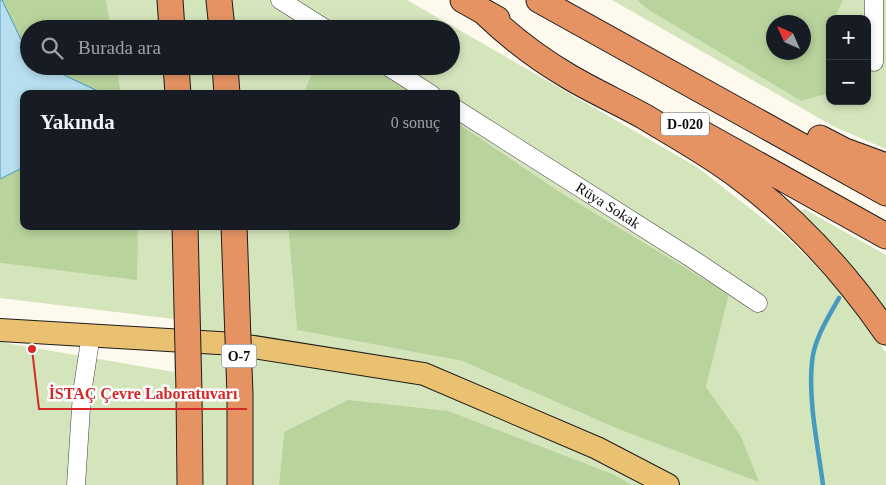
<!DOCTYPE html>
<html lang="tr">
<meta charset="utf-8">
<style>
body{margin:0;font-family:Georgia,serif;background:#242831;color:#f1f3f6}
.controls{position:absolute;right:15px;top:15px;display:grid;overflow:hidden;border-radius:10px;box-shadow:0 2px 8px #0003}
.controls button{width:45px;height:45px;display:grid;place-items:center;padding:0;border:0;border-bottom:1px solid #363941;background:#171b24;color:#f1f3f6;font:25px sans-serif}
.compass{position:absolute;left:766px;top:15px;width:45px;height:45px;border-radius:50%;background:#171b24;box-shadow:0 2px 8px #0003;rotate:315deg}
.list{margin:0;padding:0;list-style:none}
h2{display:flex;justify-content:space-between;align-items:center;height:65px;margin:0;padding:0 20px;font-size:21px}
h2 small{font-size:16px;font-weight:400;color:#9ea1a6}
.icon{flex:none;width:28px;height:28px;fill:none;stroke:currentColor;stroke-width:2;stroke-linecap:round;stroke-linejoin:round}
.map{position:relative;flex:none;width:886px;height:485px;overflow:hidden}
.search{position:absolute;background:#171b24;box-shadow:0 2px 8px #0003;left:20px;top:20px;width:440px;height:55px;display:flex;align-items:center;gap:12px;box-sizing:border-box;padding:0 18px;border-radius:28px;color:#9ea1a6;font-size:19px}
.panel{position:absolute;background:#171b24;box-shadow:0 2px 8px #0003;left:20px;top:90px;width:440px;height:140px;border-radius:10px}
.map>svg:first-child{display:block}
.green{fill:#d4e4bb}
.forest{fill:#b9d39c;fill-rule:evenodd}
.water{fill:#b7dfef;stroke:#4699bf}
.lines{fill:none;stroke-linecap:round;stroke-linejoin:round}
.stream{stroke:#4699bf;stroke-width:4.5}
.minor-casing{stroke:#3f3f3f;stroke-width:19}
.major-casing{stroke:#1d1d1d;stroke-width:24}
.highway-casing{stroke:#1d1d1d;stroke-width:27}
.minor{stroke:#fff;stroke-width:18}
.major{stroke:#eac170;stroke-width:22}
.highway{stroke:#e59363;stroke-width:25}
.highway-bridge-casing{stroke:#1d1d1d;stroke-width:27;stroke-linecap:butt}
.highway-bridge{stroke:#e59363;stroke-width:25}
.labels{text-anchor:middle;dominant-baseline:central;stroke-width:5;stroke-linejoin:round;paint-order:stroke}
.shield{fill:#fff;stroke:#555;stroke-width:1}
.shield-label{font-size:14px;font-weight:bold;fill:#0c0c0c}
.street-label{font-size:15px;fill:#0c0c0c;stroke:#fff}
.leader{fill:none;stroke:#d62828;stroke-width:2}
.callout-dot{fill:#d62828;stroke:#fff;stroke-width:2}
.callout-label{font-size:16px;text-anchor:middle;font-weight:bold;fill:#d62828;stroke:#fff;stroke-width:5;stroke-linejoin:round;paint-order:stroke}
</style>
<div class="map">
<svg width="886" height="485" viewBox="0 0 886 485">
<rect width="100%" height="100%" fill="#fdf9ed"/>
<path class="green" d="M 106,0 L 407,0 L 697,167 L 789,239 L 857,308 L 886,353 L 886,485 L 632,485 L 615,475 L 284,432 L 279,485 L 0,485 L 0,342 L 174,372 L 174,319 L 0,298 L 0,263 L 136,279 L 138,226 L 288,226 L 297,330 L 462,361 L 618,429 L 758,481 L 741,436 L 706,387 L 729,294 L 560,192 L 456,122 L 456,94 L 415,94 L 375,66 L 451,66 L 451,29 L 111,29 Z
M 612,0 L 637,0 L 647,9 L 801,101 L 830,93 L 830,101 L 867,101 L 867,19 L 834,19 L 843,0 L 886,0 L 886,149 L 833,126 Z
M 117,66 L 315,66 L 303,94 L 121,94 Z
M 804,209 L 886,255 L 886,318 L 798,213 Z"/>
<path class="forest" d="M 2,0 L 106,0 L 111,29 L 29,29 L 29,56 Z
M 637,0 L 843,0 L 834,19 L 830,19 L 830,93 L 801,101 L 647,9 ZM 774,22 L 804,22 L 804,52 L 774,52 Z
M 45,66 L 117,66 L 121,94 L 102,94 Z
M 315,66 L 375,66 L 415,94 L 303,94 Z
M 456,122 L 560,192 L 729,294 L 706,387 L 741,436 L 759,482 L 618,429 L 462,361 L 297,330 L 288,226 L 456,226 Z
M 24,167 L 24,226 L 138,226 L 137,280 L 0,263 L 0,179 Z
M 348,400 L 448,411 L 615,475 L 632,485 L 279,485 L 284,432 Z"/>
<path class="water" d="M 0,0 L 2,0 L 29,56 L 29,66 L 45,66 L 102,93 L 24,94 L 24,167 L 0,179 Z"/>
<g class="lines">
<path class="stream" d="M 823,485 C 818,446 808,401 812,362 C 814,339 828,318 839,298"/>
<g class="minor-casing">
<g id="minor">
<path d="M 280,0 L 326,29"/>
<path d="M 874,62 L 874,0"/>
<path d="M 387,66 L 431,94"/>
<path id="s1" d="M 456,109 L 694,260 L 758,303"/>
<path d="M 76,485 L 82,393 L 91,335"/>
</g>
</g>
<g class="major-casing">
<path id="major" d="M 0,330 L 235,344 L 424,374 L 597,448 L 668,485"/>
</g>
<g class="highway-casing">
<path id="highway" d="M 170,0 L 172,29
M 219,0 L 222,29
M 463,0 L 497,19
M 539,0 L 886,193
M 484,12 C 510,37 537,58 568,76 C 593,91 620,103 645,117 C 676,136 709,154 738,176 C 796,219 845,273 886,332
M 176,66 L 178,94
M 225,66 L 227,94
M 696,130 L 886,236
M 820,138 L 845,151 L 886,166"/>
</g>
<use href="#minor" class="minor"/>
<use href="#major" class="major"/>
<use href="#highway" class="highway"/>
<g class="highway-bridge-casing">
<path id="highway-bridge" d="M 185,226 L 189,392 L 190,485
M 234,226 L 240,395 L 240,485"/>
</g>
<use href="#highway-bridge" class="highway-bridge"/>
</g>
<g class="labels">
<g class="shield">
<rect x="661" y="112.5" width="48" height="23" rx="4"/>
<rect x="221.5" y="344.5" width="35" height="23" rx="4"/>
</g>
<g class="shield-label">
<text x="685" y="124">D-020</text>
<text x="239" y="356">O-7</text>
</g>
<g class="street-label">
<text stroke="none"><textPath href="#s1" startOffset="180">Rüya Sokak</textPath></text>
</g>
</g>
<path class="leader" d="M32 349L39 409H247"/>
<circle class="callout-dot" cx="32" cy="349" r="5"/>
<g class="callout-label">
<text x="143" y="399">İSTAÇ Çevre Laboratuvarı</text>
</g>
</svg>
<div class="controls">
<button>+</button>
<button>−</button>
</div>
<svg class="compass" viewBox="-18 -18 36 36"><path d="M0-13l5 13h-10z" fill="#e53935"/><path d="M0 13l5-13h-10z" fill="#9ea1a6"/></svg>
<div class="search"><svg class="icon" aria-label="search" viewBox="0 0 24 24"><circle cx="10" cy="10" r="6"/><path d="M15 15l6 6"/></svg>Burada ara</div>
<section class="panel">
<h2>Yakında<small>0 sonuç</small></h2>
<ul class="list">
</ul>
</section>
</div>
